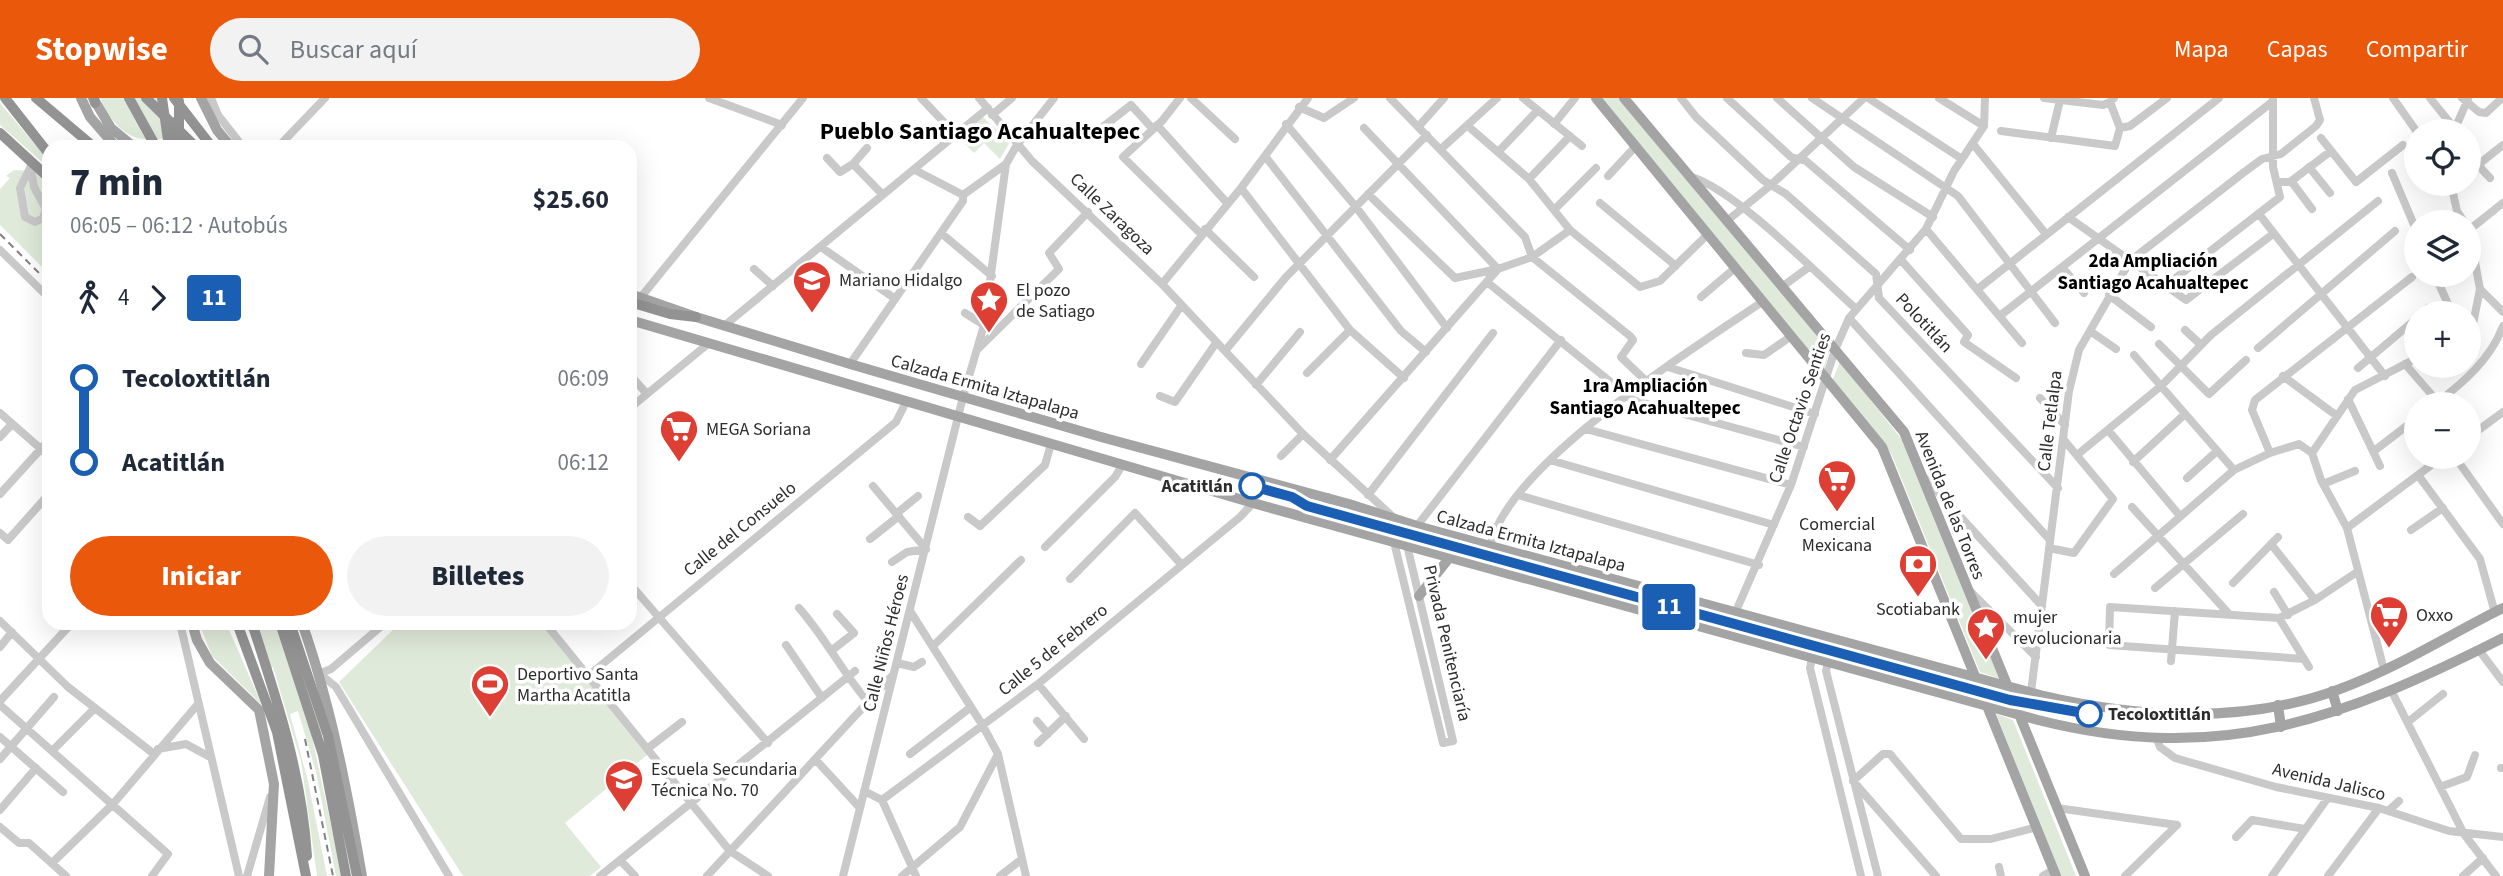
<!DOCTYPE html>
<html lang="es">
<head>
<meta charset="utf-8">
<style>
	:root { --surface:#fff; --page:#f2f2f3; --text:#1f2937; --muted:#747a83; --accent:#ea580c }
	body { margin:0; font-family:"Source Sans 3",sans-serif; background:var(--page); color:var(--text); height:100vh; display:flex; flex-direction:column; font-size:26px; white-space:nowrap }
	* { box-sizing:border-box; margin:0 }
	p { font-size:23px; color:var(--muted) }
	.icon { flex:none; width:38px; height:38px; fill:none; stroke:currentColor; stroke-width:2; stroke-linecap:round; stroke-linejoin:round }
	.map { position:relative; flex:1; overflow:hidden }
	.details { position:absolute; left:42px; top:42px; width:595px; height:490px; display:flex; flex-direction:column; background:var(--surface); border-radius:21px; box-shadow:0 7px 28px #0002 }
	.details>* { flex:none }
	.badge { padding:0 14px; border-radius:5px; font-size:24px; line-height:46px }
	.tools { position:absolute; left:2404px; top:21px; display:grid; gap:14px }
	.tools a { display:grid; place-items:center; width:77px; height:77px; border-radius:50%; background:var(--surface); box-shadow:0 7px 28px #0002; font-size:35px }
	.map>.badge { position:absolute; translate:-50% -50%; box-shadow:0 0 0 4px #fff }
	.legs { display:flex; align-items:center; gap:10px; height:77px; padding:0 28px; font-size:23px }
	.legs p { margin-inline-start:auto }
	.head { display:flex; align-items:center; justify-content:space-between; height:119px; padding:0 28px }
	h1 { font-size:38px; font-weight:800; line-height:52px }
	.primary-button { display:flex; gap:14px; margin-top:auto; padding:14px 28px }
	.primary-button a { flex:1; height:80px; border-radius:42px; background:var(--accent); color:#fff; font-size:28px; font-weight:800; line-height:80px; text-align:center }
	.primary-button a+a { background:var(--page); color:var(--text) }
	ul { padding:0 28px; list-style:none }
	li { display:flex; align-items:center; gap:24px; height:84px; font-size:26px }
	li i { display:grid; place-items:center; width:10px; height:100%; margin:0 9px; background:currentColor }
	li i::after { content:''; width:18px; height:18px; margin:-9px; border:5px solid; border-radius:50%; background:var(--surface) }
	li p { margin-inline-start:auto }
	li:first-child i { background:linear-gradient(#0000 50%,currentColor 0) }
	li:last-child i { background:linear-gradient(currentColor 50%,#0000 0) }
	header { display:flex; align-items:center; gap:42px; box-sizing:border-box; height:98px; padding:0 35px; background:var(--accent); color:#fff }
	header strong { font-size:33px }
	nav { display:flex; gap:38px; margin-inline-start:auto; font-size:24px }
	.search { width:490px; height:63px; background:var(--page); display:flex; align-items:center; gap:18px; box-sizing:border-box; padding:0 24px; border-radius:38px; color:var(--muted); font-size:26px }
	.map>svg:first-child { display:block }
	.green { fill:#e0eada }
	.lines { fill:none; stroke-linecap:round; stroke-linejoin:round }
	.minor { stroke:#c9c9c9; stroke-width:8 }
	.major { stroke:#a4a4a4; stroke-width:10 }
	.highway { stroke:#939393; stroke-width:10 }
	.rail { stroke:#818181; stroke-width:2; stroke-dasharray:7 5; stroke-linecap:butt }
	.highway-bridge { stroke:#939393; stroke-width:10 }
	.line-1-casing { stroke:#fff; stroke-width:16 }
	.line-1 { stroke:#1a5fb4; stroke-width:10 }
	.stop-1-dot { fill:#fff; stroke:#1a5fb4; stroke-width:3.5 }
	.labels { text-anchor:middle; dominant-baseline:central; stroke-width:7; stroke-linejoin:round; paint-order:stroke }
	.street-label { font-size:18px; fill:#2c2c2c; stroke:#fff }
	.poi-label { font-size:18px; fill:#2c2c2c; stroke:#fff; text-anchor:start }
	.stop-label { font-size:18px; font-weight:bold; fill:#2c2c2c; stroke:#fff; text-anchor:end }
	.neighbourhood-label { font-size:19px; font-weight:bold; fill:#000; stroke:#fff }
	.district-label { font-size:24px; font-weight:bold; fill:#000; stroke:#fff }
</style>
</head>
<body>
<header>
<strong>Stopwise</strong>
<div class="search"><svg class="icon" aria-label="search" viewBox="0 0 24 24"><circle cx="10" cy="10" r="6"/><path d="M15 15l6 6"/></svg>Buscar aquí</div>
<nav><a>Mapa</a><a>Capas</a><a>Compartir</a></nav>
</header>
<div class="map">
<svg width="2503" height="778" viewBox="0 0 2503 778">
	<rect width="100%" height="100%" fill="#fff"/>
	<path class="green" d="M 100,0 L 159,0 L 164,40 C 131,47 113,29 100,0 Z
		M 1602,0 L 1620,0 L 1830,252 L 1823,275 Z
		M 0,5 L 49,63 L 49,70 L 0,27 Z
		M 982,18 L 1010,44 L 1000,61 L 984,45 L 974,55 L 958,39 Z
		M 14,72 L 35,73 L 49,86 L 49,176 L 0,127 L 0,91 L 10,80 L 6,78 Z
		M 1840,264 L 1907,348 L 2001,581 L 1980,574 L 1891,355 L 1832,283 Z
		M 199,525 L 226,525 L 262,607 L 212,558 Z
		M 246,525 L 286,525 L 324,636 L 312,639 L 342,778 L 336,778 L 316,674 L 298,613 L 290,616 L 308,683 L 327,778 L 317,778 L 301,663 L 273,569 L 263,572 Z
		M 400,525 L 540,525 L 647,657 L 565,725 L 601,769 L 590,778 L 463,778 L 339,584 Z
		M 1996,616 L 2013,622 L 2076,778 L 2061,778 Z"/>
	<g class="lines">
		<path class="minor" d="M 211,0 L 218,17 L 243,49
			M 709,0 L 782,27
			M 921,0 L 956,37
			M 979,0 L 1032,63 L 1162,186 L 1303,336 L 1393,419
			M 1180,0 L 1162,23 L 1123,59 L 1200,135
			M 1191,0 L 1235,41
			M 1390,0 L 1525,139 L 1532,159 L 1630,238 L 1633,242 L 1621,259 L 1646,283
			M 1523,0 L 1582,48
			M 1681,0 L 1696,19 L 1763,82 L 1786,96 L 1876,176 L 1879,200 L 2058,390
			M 1727,0 L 1791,59 L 1806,63 L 1910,152
			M 1777,0 L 1854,69 L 1933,119
			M 1812,0 L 1958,98 L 2055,225
			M 1868,0 L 1962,61
			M 1939,0 L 1984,28
			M 2044,0 L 2103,7 L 2110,4
			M 2393,0 L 2417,34
			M 2430,0 L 2455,31
			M 2462,0 L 2479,14 L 2486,15 L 2502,0
			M 1299,9 L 1324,20 L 1354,0
			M 992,17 L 1012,0
			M 1286,26 L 1356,109 L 1447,230
			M 1554,26 L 1575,0
			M 1157,27 L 1227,105
			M 1419,28 L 1444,0
			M 1469,29 L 1529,81 L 1570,132 L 1640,189 L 1660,183 L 1708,136
			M 1364,30 L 1498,171 L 1455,180 L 1368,96
			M 2120,30 L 2130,28 L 2167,0
			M 2001,33 L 2115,48 L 2120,30 L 2110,4 L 2114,0
			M 2454,33 L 2468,1
			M 1094,36 L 1131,7 L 1153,31
			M 2051,40 L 2060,2
			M 2321,40 L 2356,84 L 2403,47
			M 1973,46 L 2046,136
			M 278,49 L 325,0
			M 1441,51 L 1497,0
			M 1499,53 L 1537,13
			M 1265,58 L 1401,233 L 1426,254
			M 827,60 L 840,74 L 853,66 L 867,50
			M 853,66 L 883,97
			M 2478,67 L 2490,80
			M 2309,69 L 2330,95
			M 31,72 L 34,89 L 46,111 L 43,120 L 35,124 L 25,119 L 20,90 L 33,64
			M 915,72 L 963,97
			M 2469,74 L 2503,47
			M 2392,75 L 2417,134
			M 1608,78 L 1636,48
			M 1692,79 C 1738,94 1817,176 1855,210
			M 1529,81 L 1570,38
			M 2291,83 L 2312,111
			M 2277,84 L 2290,84 L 2331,53
			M 2451,86 L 2457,113 L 2464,124
			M 1241,90 L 1350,232 L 1404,280
			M 1600,105 L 1676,168
			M 1555,111 L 1596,70
			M 2259,116 L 2385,278
			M 2068,119 L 2186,202 L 2273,136
			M 1728,122 L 1771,87 L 1864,0
			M 1205,131 L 1254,179
			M 1926,131 L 2022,245
			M 2469,132 L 2480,191 L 2473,226 L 2469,230
			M 2469,132 L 2503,105
			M 941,135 L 992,178
			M 821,149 L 894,200
			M 0,152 L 49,200
			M 1901,162 L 1968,237 L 1964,244 L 2016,280
			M 2062,169 L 2084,195
			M 754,171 L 773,188
			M 2435,177 L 2452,215
			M 1487,184 L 1633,302 L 1804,349
			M 1162,186 L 1241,90 L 1308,0
			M 1783,188 L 1809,169
			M 2164,189 L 2280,99 L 2273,69 L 2273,0
			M 1979,190 L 2219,0
			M 2480,191 L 2503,214
			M 2109,197 L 2151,229
			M 641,199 L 803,0
			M 1701,199 L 1735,170
			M 965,215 L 984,227
			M 2422,215 L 2428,210
			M 2001,217 L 2272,4
			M 1849,220 L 2050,442
			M 724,228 L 988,10
			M 2185,232 L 2201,247
			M 2090,233 L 2116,251
			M 2159,246 L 2209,296 L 2246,262
			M 2258,250 L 2395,133
			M 978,251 L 1059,171 L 1049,155 L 1088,114
			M 1225,253 L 1286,179 L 1427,37
			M 1746,255 L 1764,257 L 1790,239
			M 2134,257 L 2234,372
			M 850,266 L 963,103 L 963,97 L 1006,66
			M 1141,266 L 1181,208
			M 2405,266 L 2438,304
			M 1668,269 L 1815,316
			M 2358,270 L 2417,220
			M 1307,275 L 1350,232
			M 630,277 L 647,296
			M 2283,278 L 2337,318
			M 1256,287 L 1300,234
			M 1160,298 L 1175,304 L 1216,245
			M 2040,300 L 2065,327
			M 2348,301 L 2380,368
			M 2435,306 C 2462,286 2491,261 2503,228
			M 630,310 L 709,245
			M 0,315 L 49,358
			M 1586,331 L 1791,387
			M 2108,332 L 2180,418
			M 0,339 L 12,326
			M 2469,339 L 2503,314
			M 2374,353 L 2417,320
			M 2270,355 L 2252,312 L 2255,302 L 2412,179
			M 2312,355 L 2355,292 L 2417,260
			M 2077,357 L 2161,288 L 2211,237 L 2378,103
			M 1281,358 L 1303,336
			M 2455,359 L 2503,426
			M 1330,362 L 1498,171 L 1532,159 L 1570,132
			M 1550,362 L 1774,427
			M 2133,364 L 2185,316
			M 2418,377 L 2480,461 L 2495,515
			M 2187,380 L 2217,353
			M 1926,381 L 2042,508
			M 2323,386 L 2355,373
			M 873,388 L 926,451
			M 0,396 L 49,342
			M 1368,397 L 1493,235
			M 1518,397 L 1759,467
			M 2132,409 L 2229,516
			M 896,416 L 918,398
			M 968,419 L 980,428 L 1045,367 L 1051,346
			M 1417,428 L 1561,242
			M 2347,430 L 2442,359
			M 2411,432 L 2443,410
			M 0,435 L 8,442 L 49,396
			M 870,441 L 899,418
			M 1394,444 L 1443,645 L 1453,643 L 1407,447
			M 2271,446 L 2315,502
			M 1045,449 L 1115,379 L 1123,366
			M 1490,449 C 1506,367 1693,251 1762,204
			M 2049,450 L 2074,455 L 2113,401 L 2064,342
			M 892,464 L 907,454 L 926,451
			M 2114,476 L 2234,372 L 2270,355 L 2299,346 L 2312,355 L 2321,382 L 2347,430 L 2384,572
			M 1070,481 L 1135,415 L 1181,466
			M 2233,485 L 2278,439
			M 630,486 L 768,645
			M 2155,490 L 2243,416
			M 1970,493 L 2036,559
			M 2274,494 L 2288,517
			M 799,510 C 825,539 842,574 868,604
			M 910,513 L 983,628 L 998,656 L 1026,778
			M 2279,520 L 2309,569
			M 0,523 L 68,589 L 154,656
			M 180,525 L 239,778
			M 545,525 L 730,753 L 768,778
			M 1726,536 L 1791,387 L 1835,252 L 1849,220 L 1926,131 L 1954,73 L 1984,28 L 1985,0
			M 786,547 L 822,600
			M 933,548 L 1021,462
			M 0,549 L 12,534
			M 2479,552 L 2503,584
			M 831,553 L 854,535 L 837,516
			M 1812,560 L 1810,570 L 1861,778
			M 2304,561 L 2109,547 L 2110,509 L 2279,520 L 2315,502 L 2357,474
			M 2171,563 L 2175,513
			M 897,565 L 914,569 L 922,564
			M 1828,565 L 1826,573 L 1878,778
			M 318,576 L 331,571 L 385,525
			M 320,576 L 336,589 L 449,778
			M 588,578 L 896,324 L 906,304
			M 1038,586 L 1084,641
			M 2031,594 L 2069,293 L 2079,252 L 2130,163 L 2243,75 L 2262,61 L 2281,56 L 2316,28 L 2320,22 L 2314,0
			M 2392,594 L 2464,736 L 2496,778
			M 0,603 L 72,525
			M 0,607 L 168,756 L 152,778
			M 1037,623 L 1048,636
			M 2408,624 L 2443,596
			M 0,639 L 63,694
			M 2157,641 L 2160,649 L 2175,660 L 2276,689 L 2379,710 L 2449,733 L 2503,739
			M 1038,645 L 1066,618
			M 158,651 L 186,646 L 210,659
			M 647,651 L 682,624
			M 53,652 L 95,610
			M 910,656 L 971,609
			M 0,661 L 54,599
			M 815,661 L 860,710
			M 2501,670 L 2503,670
			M 2440,689 L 2467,679 L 2475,657
			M 864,693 L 882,702 L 1038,586 L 1240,419 L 1253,405
			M 882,702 L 916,778
			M 2057,710 L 2177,727
			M 0,712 L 36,670
			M 2388,713 L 2399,703
			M 0,729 L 19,745 L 29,745 L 66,778
			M 2236,739 L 2252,722 L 2305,731
			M 620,762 L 635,778
			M 52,765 L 113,706 L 198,606
			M 1999,769 L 2001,778
			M 247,778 L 270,699
			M 600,778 L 855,573
			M 707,778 L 892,578
			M 843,778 L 963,299 L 984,227 L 1006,66 L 1017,47 L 1054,0
			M 902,778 L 960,729 L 998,656
			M 1000,778 L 1022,761
			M 1936,778 L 1853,683 L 1883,656 L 1890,656 L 1961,741 L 1991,741 L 2037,729
			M 2043,778 L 2053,772
			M 2125,778 L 2177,727
			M 2272,778 L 2327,701
			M 2328,778 L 2379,710
			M 2463,778 L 2483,760"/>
		<path class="major" d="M 81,0 L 90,19 L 116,49
			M 93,0 L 111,30 L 134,49
			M 201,0 L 217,32 L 231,49
			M 1596,0 L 1882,349 L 2056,778
			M 1624,0 L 1904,334 L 2085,778
			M 630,196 L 696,219 L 850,266 L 1101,339 L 1349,406 L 1417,428 L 2040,597 C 2138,620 2243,627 2340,591 C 2397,570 2449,537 2503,510
			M 630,222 L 1253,405 L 2038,622 C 2220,668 2342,621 2503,540
			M 1321,424 L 1328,400
			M 1509,476 L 1516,456
			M 1419,498 L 1450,459
			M 192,525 L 197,542 L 210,565 L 259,612 L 274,686 L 269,778
			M 302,525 C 331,607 347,692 362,778
			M 2332,593 L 2338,613
			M 2278,607 L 2281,629"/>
		<path class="highway" d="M 5,0 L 49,56
			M 36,0 L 94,49
			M 94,0 L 95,5
			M 129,0 L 156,49
			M 162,0 L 169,49
			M 179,3 L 179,39
			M 0,35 L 49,80
			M 630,204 L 670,216 L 696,219
			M 237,525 L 277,634 L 306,778
			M 252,525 C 277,602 302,677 307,758
			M 280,525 L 323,657 L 346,778
			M 290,525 L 328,638 L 357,778"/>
		<path class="rail" d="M 0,136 L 49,185
			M 305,641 L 333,778"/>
		<path class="highway-bridge" d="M 146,0 L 196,49
			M 174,0 L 212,49
			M 172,24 L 176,49"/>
	</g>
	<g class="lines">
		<g class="line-1-casing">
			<path id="line-1" d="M 1252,388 L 1292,399 L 1307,408 L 2010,602 L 2089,616"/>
		</g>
		<use href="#line-1" class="line-1"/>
	</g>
	<defs>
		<g id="school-pin" transform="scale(2.0125)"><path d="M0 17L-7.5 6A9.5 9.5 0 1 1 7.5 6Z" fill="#de3f34" stroke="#fff"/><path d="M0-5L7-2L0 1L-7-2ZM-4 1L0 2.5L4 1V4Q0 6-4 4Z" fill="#fff"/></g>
		<g id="sight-pin" transform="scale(2.0125)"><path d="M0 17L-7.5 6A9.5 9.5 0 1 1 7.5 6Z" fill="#de3f34" stroke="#fff"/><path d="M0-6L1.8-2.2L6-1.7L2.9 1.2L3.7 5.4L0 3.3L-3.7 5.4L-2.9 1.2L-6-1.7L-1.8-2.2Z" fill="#fff"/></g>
		<g id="supermarket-pin" transform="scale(2.0125)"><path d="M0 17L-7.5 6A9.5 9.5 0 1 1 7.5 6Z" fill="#de3f34" stroke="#fff"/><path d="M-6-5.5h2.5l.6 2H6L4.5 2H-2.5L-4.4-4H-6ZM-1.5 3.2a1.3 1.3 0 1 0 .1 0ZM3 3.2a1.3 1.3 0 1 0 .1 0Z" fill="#fff"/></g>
		<g id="bank-pin" transform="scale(2.0125)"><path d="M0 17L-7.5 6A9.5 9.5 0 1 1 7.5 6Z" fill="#de3f34" stroke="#fff"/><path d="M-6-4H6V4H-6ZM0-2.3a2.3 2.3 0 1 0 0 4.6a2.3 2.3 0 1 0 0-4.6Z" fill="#fff"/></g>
		<g id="stadium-pin" transform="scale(2.0125)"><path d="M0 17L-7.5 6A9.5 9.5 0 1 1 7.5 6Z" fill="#de3f34" stroke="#fff"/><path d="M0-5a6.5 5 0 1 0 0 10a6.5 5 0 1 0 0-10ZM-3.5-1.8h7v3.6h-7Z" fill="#fff"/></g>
	</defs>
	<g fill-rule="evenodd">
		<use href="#school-pin" x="812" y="182"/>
		<use href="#sight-pin" x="989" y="202"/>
		<use href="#supermarket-pin" x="679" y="331"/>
		<use href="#supermarket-pin" x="1837" y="381"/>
		<use href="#bank-pin" x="1918" y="466"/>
		<use href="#supermarket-pin" x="2389" y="517"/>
		<use href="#sight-pin" x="1986" y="529"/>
		<use href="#stadium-pin" x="490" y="586"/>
		<use href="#school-pin" x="624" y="681"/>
	</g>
	<g class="stop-1-dot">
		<circle cx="1252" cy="388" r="12"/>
		<circle cx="2089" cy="616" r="12"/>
	</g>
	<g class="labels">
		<g class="street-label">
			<text transform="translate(1112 116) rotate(44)">Calle Zaragoza</text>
			<text transform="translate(1924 225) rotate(47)">Polotitlán</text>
			<text transform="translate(985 289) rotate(16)">Calzada Ermita Iztapalapa</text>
			<text transform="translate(1800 310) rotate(-71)">Calle Octavio Senties</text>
			<text transform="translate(2050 323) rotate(-83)">Calle Tetlalpa</text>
			<text transform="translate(1950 407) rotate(68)">Avenida de las Torres</text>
			<text transform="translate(740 431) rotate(-39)">Calle del Consuelo</text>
			<text transform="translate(1531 443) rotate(15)">Calzada Ermita Iztapalapa</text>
			<text transform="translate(886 545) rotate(-76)">Calle Niños Héroes</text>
			<text transform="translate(1447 545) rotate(77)">Privada Penitenciaría</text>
			<text transform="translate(1053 552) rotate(-39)">Calle 5 de Febrero</text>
			<text transform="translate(2329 684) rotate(13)">Avenida Jalisco</text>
		</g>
		<g class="poi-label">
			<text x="839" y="182">Mariano Hidalgo</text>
			<text x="1016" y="192">El pozo<tspan x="1016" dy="21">de Satiago</tspan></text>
			<text x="706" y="331">MEGA Soriana</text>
			<text x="1837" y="426" text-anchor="middle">Comercial<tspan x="1837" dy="21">Mexicana</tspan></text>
			<text x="1918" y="511" text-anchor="middle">Scotiabank</text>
			<text x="2416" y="517">Oxxo</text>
			<text x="2013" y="519">mujer<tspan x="2013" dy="21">revolucionaria</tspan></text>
			<text x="517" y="576">Deportivo Santa<tspan x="517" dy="21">Martha Acatitla</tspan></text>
			<text x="651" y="671">Escuela Secundaria<tspan x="651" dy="21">Técnica No. 70</tspan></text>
		</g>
		<g class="stop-label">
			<text x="1233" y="388">Acatitlán</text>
			<text x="2108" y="616" text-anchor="start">Tecoloxtitlán</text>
		</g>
		<g class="neighbourhood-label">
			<text x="2153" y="163">2da Ampliación<tspan x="2153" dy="22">Santiago Acahualtepec</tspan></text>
			<text x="1645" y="288">1ra Ampliación<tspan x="1645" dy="22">Santiago Acahualtepec</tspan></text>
		</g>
		<g class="district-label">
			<text x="980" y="33">Pueblo Santiago Acahualtepec</text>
		</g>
	</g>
</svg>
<div class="tools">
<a><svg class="icon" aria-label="locate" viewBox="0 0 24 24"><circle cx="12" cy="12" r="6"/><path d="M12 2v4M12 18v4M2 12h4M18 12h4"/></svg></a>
<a><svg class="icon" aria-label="layers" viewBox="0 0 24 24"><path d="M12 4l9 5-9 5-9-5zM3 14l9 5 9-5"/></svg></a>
<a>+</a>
<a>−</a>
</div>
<b class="badge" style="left:1669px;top:509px;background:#1a5fb4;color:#fff">11</b>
<section class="details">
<div class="head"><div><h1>7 min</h1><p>06:05 – 06:12 · Autobús</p></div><b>$25.60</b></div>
<div class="legs"><svg class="icon" aria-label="walk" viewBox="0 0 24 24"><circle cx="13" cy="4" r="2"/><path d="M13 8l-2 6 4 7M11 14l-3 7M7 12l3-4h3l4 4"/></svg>4<svg class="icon" aria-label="forward" viewBox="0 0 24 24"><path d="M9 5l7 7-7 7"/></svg><b class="badge" style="background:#1a5fb4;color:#fff">11</b></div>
<ul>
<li><i style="color:#1a5fb4"></i><b>Tecoloxtitlán</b><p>06:09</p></li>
<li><i style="color:#1a5fb4"></i><b>Acatitlán</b><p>06:12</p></li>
</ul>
<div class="primary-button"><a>Iniciar</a><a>Billetes</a></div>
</section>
</div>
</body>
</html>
